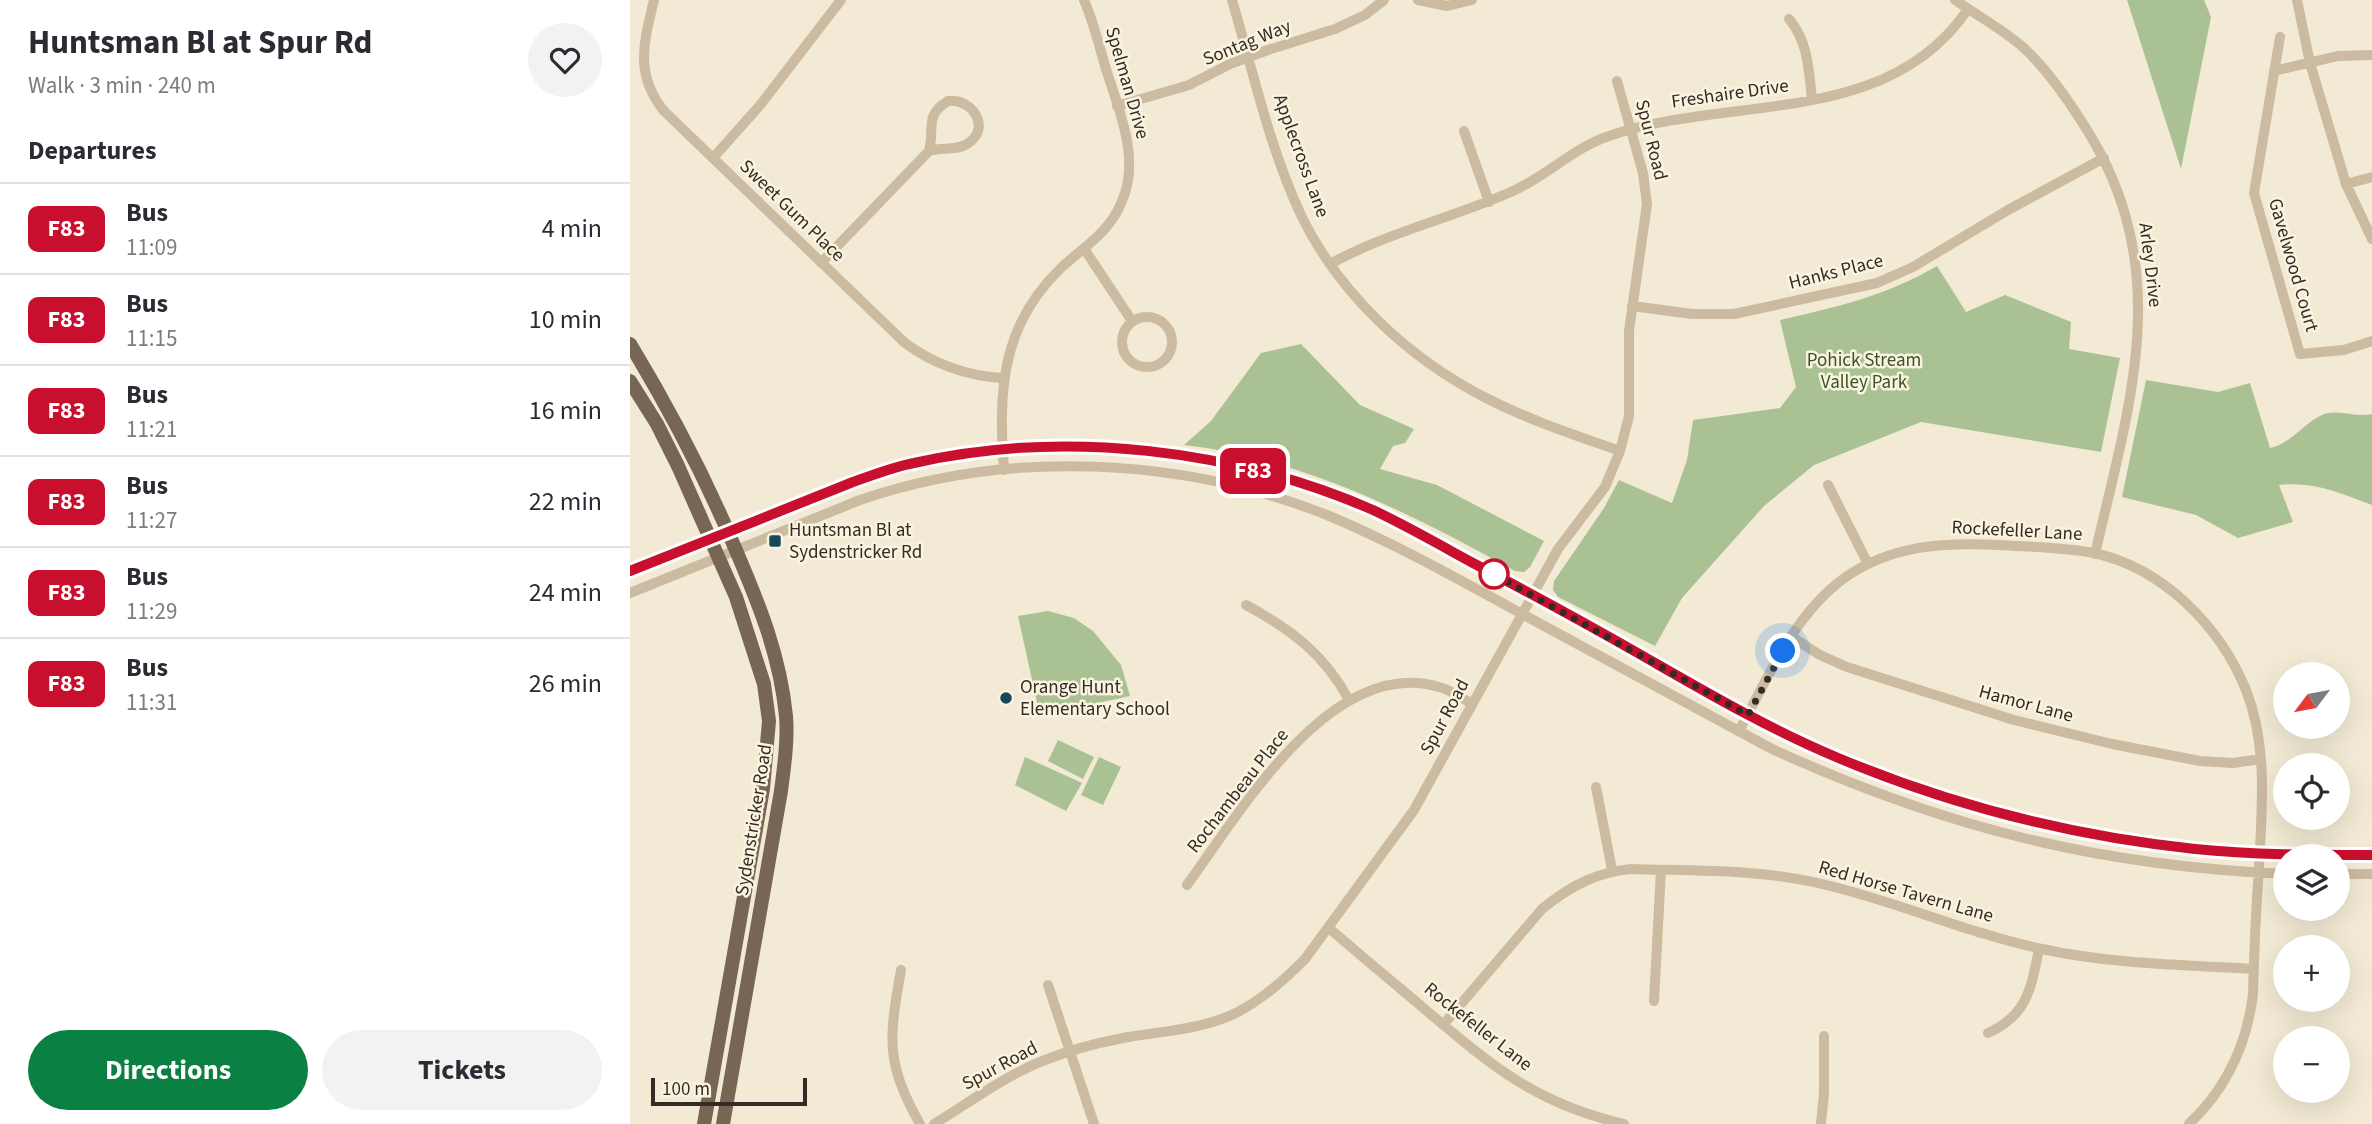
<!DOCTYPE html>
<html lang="en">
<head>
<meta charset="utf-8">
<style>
	:root { --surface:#fff; --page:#f2f2f3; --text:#2b2b33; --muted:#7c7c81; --line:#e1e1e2; --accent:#0b8043 }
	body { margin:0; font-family:"Source Sans 3",sans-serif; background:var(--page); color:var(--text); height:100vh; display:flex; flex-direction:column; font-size:26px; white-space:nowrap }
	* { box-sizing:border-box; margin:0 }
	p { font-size:23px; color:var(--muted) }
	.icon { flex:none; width:38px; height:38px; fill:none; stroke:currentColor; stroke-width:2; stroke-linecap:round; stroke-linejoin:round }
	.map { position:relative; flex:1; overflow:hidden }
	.sheet { display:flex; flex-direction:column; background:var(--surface); width:630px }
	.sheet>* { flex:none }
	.badge { padding:0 14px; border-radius:10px; font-size:24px; line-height:46px }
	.needle { width:46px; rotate:238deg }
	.buttons { position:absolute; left:1643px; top:662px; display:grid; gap:14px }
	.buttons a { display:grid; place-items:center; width:77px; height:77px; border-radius:50%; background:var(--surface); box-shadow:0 7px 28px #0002; font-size:35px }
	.scale { position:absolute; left:21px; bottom:18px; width:156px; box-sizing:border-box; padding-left:7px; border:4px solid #342c24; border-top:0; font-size:19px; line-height:24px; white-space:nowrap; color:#342c24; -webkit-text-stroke:5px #faf3e0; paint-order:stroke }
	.you { position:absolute; width:35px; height:35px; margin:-18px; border:5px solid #fff; border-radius:50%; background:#1a73e8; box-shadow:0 0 0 10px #1a73e833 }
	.map>.badge { position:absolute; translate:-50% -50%; box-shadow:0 0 0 4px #fff }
	h2 { padding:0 28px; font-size:26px; line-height:63px }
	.round { display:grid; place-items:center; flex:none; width:74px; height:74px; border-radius:37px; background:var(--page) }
	.overview { display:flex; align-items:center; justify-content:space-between; height:119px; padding:0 28px }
	h1 { font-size:33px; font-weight:700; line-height:52px }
	.primary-button { display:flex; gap:14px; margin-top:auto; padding:14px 28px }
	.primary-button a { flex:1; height:80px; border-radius:42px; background:var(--accent); color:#fff; font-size:28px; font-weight:700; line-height:80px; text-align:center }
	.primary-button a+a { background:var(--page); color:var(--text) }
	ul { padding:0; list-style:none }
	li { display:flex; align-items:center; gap:21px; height:91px; padding:0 28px; border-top:2px solid var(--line) }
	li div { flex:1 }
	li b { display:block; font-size:26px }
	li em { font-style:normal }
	li .badge { min-width:77px; font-weight:700; text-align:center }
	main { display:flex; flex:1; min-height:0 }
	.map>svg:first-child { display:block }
	.green { fill:#aac293 }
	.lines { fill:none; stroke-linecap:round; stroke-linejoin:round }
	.minor { stroke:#cbbba0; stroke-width:10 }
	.major { stroke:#776653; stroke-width:14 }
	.line-casing { stroke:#fff; stroke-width:16 }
	.line { stroke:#c8102e; stroke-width:10 }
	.walk { stroke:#342c24; stroke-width:7; stroke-dasharray:0 12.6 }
	.poi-dot { fill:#164858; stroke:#faf3e0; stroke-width:2.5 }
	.stop-dot { fill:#fff; stroke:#c8102e; stroke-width:3.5 }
	.labels { text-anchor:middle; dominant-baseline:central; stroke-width:5; stroke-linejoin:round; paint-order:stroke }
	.street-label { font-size:19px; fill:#342c24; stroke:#faf3e0 }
	.park-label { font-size:19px; fill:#3b5425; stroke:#faf3e0 }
	.poi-label { font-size:19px; fill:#342c24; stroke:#faf3e0; text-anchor:start }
</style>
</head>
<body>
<main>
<section class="sheet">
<div class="overview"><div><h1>Huntsman Bl at Spur Rd</h1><p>Walk · 3 min · 240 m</p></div><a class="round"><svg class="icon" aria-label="heart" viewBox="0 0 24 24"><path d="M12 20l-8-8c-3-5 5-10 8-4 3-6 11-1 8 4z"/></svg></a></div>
<h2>Departures</h2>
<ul>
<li><span class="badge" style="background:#c8102e;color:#fff">F83</span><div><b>Bus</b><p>11:09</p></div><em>4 min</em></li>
<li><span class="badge" style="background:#c8102e;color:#fff">F83</span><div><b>Bus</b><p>11:15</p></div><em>10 min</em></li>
<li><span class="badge" style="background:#c8102e;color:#fff">F83</span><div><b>Bus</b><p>11:21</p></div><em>16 min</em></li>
<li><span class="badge" style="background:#c8102e;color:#fff">F83</span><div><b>Bus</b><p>11:27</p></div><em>22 min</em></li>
<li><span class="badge" style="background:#c8102e;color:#fff">F83</span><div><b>Bus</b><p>11:29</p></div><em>24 min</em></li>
<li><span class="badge" style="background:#c8102e;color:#fff">F83</span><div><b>Bus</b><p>11:31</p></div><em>26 min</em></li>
</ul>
<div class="primary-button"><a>Directions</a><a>Tickets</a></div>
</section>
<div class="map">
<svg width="1742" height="1124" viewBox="0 0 1742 1124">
	<rect width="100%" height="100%" fill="#f2ead4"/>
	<path class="green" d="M 1497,0 L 1574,0 L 1581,17 L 1551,169 Z
		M 1307,266 L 1336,312 L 1375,295 L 1441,322 L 1439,349 L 1490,358 L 1471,452 L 1291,422 L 1184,465 L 1134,506 L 1052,598 L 1025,646 L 928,597 L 923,590 L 924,581 L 974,508 L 989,480 L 1042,503 L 1057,460 L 1063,420 L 1150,408 L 1166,387 L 1150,320 C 1210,306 1253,297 1307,266 Z
		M 671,344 L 730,405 L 784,429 L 775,443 L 763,446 L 750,469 L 807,485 L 914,541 L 900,567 L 894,572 L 885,571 C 780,513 674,459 554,445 L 581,421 L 631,353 Z
		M 1516,380 L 1588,392 L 1620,383 L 1640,448 C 1659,445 1674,423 1692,415 C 1706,408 1727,418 1742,414 L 1742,505 C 1711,493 1683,481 1649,485 L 1663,522 L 1608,538 L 1566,515 L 1492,497 Z
		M 418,611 L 444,618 L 463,631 L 491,665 L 500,696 L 417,714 L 408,707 L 388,616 Z
		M 428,740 L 464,757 L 453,779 L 418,761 Z
		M 395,757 L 452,783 L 436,811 L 385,785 Z
		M 469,757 L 491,767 L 473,805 L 451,795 Z"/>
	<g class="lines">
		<path class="minor" d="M 24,0 C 14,42 4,74 34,111 L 275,343 C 305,365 337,376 373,378
			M 602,0 C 623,71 639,146 670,213 C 708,293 778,358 856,398 C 899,420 945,435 990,451
			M 788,0 L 817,6 L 842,0
			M 1325,0 C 1348,16 1374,30 1395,49 C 1417,70 1434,94 1450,119 C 1547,265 1501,398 1465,554
			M 1667,0 L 1680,63 L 1716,184 L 1742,239
			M 1159,19 C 1178,41 1179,71 1182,99
			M 1650,37 L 1624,193 L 1670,354 L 1714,350 L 1742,341
			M 1644,71 L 1708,56 L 1742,55
			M 318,101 C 343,98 362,129 337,144 C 326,151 311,147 299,151 C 305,129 294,115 318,101 Z
			M 487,106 L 559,85 L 600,64 L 638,50 L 705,29 L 735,15 L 754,0
			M 834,131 L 859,202
			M 83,158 L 131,104 L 211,0
			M 1716,184 L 1742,177
			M 455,250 L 502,321
			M 191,263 L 299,151
			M 700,264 C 758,232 823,218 883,191 C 917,176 943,148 979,136 C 1100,94 1257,129 1338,9
			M 1002,306 L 1062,314 L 1104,314 L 1247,283 L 1283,267 L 1378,210 L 1474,158
			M492 342a25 25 0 1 1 50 0a25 25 0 1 1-50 0Z
			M 374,470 C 368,391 371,325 432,267 C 455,246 480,232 492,201 C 511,158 488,108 475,66 C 469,44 463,21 454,0
			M 1198,485 L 1238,564
			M 0,571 L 223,482 C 389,425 583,440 743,510 C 777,526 810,545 843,563 C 907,597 971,632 1034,668 C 1091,699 1147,732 1206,757 C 1320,805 1441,836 1565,849 C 1623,855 1683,855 1742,855
			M 0,593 L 230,500 C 378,449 551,457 697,515 C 769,545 837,584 905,621 C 984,663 1063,706 1142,749 C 1313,827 1468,866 1656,874
			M 616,605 C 661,629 695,655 719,700
			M 1162,637 L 1190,655 L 1217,667 L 1384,720 L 1482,744 L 1570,761 L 1603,763 L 1631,759
			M 1109,731 C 1138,678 1163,616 1213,579 C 1260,545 1313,542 1369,545 C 1401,547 1433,547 1464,553 C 1533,568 1590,626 1616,690 C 1638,746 1632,808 1629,867 C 1626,910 1624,952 1623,994 C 1617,1044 1596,1089 1559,1124
			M 966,787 L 982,870
			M 1708,874 L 1742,874
			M 557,885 C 610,813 701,655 809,687 C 821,690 832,698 842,704
			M 699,928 C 731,956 764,983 797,1011 C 863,1067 907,1104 994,1124
			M 271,970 C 259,1038 255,1062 290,1124
			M 418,985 L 464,1124
			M 1024,1001 L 1031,870
			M 813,1025 L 912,909 C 939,887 966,872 1001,869 C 1064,871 1131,869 1192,884 C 1266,901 1337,933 1412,949 C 1481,964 1553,965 1623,969
			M 1358,1033 C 1398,1015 1401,988 1409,949
			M 304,1124 C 340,1102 376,1075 415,1060 C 440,1050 467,1043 493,1038 C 531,1031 572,1030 608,1012 C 634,998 654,980 675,959 L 784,810 L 928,549 L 975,487 L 990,451 L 999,416 L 999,331 L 1017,204 L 1013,173 L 987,81
			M 1191,1124 L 1194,1093 L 1194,1036"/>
		<path class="major" d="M 0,344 C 40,410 75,477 105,548 C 129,604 150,655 156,716 C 158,741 154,767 151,791 L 93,1124
			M 0,381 L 27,424 L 48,466 L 106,597 L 134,684 L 139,721 L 133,789 L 74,1124"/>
	</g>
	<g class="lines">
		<g class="line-casing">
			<path id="line" d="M 0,571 L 223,482 C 243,475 263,467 284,463 C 434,429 603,449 743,510 C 777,526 810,545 843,563 C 900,593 957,624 1013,656 C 1076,692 1139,729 1206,757 C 1320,805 1441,836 1565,849 C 1623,855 1683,855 1742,855"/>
		</g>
		<use href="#line" class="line"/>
		<path class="walk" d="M 864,574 L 860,572 L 1118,715 L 1153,651"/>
	</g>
	<g class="poi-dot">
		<rect x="138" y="534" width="14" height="14" rx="3.5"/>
		<circle cx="376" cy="698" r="7"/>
	</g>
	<circle class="stop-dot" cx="864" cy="574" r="14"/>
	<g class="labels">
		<g class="street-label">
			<text transform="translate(617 43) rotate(-22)">Sontag Way</text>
			<text transform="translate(497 83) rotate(74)">Spelman Drive</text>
			<text transform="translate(1100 94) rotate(-8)">Freshaire Drive</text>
			<text transform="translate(1021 140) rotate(76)">Spur Road</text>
			<text transform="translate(671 156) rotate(70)">Applecross Lane</text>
			<text transform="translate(162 211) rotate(44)">Sweet Gum Place</text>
			<text transform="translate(1520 265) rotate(83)">Arley Drive</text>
			<text transform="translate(1663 265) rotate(74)">Gavelwood Court</text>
			<text transform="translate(1206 272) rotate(-14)">Hanks Place</text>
			<text transform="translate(1387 531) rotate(3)">Rockefeller Lane</text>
			<text transform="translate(1396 704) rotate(15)">Hamor Lane</text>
			<text transform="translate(815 717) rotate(-62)">Spur Road</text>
			<text transform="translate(608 791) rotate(-52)">Rochambeau Place</text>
			<text transform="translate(124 820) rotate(-81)">Sydenstricker Road</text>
			<text transform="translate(1276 892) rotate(16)">Red Horse Tavern Lane</text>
			<text transform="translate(848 1027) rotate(38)">Rockefeller Lane</text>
			<text transform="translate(370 1066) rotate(-28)">Spur Road</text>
		</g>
		<g class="park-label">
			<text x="1234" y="360">Pohick Stream<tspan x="1234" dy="22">Valley Park</tspan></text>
		</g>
		<g class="poi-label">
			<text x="159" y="530">Huntsman Bl at<tspan x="159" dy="22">Sydenstricker Rd</tspan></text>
			<text x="390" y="687">Orange Hunt<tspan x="390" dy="22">Elementary School</tspan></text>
		</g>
	</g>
</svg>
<div class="buttons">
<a><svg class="needle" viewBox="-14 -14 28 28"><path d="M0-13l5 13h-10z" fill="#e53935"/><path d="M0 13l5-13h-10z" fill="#7c7c81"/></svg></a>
<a><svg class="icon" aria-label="locate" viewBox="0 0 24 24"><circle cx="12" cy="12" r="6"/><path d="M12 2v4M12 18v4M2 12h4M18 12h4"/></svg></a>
<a><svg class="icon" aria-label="layers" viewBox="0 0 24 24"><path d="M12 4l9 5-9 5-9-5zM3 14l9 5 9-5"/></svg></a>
<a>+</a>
<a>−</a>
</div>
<div class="scale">100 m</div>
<div class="you" style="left:1153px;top:651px"></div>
<b class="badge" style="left:623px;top:471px;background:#c8102e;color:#fff">F83</b>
</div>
</main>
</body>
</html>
